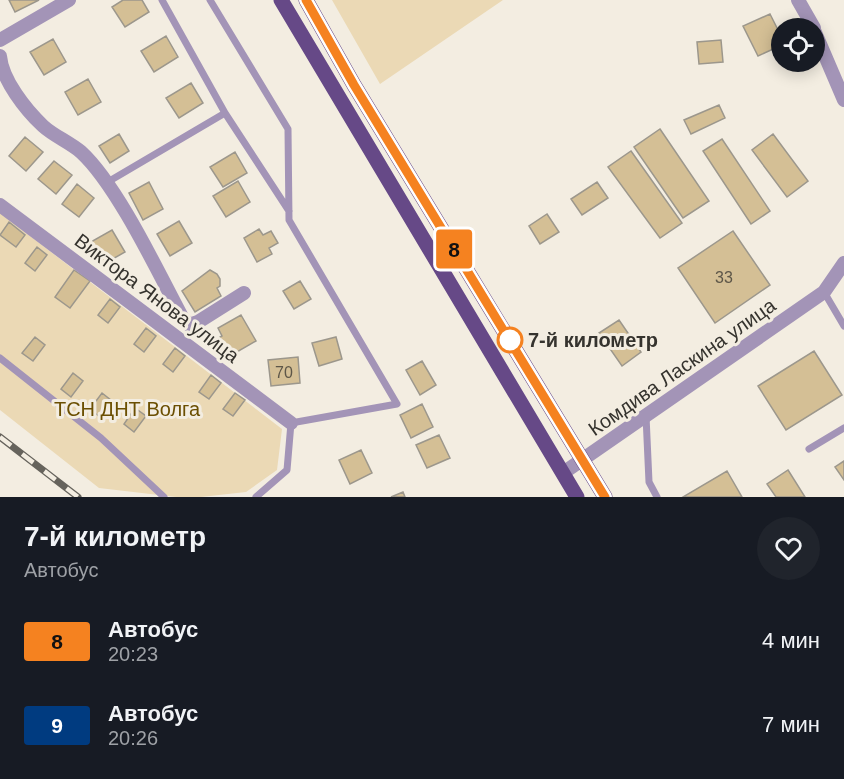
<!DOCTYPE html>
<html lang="ru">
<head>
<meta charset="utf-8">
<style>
	:root { --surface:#171b24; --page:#20242c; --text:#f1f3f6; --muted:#9ea1a6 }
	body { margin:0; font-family:Arial,sans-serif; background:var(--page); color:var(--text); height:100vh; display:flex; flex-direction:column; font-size:22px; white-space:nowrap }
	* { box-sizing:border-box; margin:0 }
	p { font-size:20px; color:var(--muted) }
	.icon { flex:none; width:33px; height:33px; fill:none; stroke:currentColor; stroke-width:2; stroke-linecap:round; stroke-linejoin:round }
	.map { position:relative; height:497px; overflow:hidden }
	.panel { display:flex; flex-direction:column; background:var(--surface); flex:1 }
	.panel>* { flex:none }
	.badge { padding:0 12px; border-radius:4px; font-size:21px; line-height:39px }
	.controls { position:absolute; left:771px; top:18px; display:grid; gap:12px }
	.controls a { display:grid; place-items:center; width:54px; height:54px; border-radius:50%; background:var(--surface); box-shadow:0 3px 15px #0003; font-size:30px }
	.map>.badge { position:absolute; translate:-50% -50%; box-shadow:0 0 0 3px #fff }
	.round { display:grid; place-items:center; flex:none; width:63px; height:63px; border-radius:32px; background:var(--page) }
	.headline { display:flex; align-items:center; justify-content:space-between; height:102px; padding:0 24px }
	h1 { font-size:28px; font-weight:700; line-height:45px }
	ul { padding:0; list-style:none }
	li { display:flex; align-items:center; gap:18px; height:84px; padding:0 24px }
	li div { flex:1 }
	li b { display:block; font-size:22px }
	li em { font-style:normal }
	li .badge { min-width:66px; font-weight:700; text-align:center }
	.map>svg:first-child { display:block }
	.green { fill:#ebd9b5 }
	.building { fill:#d4bf95; stroke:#9c978c; stroke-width:1.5 }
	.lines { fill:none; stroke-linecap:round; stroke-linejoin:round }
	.service { stroke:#a394b7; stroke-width:7 }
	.minor { stroke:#a394b7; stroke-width:14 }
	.primary { stroke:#664987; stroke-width:15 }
	.rail-casing { stroke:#66635c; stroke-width:7 }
	.rail { stroke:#f3ede1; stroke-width:4.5; stroke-dasharray:14; stroke-linecap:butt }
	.line-casing { stroke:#fff; stroke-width:14 }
	.line { stroke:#f58220; stroke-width:9 }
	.stop-dot { fill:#fff; stroke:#f58220; stroke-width:3 }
	.labels { text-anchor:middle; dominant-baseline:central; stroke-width:6; stroke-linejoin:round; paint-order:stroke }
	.number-label { font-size:16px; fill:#5d5648 }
	.street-label { font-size:20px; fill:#35332e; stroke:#f3ede1 }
	.stop-label { font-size:20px; font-weight:bold; fill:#35332e; stroke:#f3ede1; text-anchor:start }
	.park-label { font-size:20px; fill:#6b4f02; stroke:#f3ede1 }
</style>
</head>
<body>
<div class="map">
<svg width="844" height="497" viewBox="0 0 844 497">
	<rect width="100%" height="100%" fill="#f3ede1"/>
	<path class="green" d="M 332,0 L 503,0 L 380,84 Z
		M 0,213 L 282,429 L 277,470 L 246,492 L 201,497 L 176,497 L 99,488 L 0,410 Z"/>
	<path class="building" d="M 9,0 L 39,0 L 15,12 Z
		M 123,0 L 142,0 L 149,12 L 125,27 L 112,7 Z
		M 770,14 L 782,38 L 782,45 L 758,56 L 743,26 Z
		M 166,36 L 178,57 L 154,72 L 141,51 Z
		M 53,39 L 66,62 L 44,75 L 30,52 Z
		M 721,40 L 723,62 L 699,64 L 697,42 Z
		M 88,79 L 101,102 L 78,115 L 65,92 Z
		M 191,83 L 203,103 L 179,118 L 166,98 Z
		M 719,105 L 725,118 L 691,134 L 684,120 Z
		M 660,129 L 709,201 L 683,218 L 634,147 Z
		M 119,134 L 129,151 L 110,163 L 99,146 Z
		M 773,134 L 808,181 L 787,197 L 752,150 Z
		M 25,137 L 43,152 L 26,171 L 9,156 Z
		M 722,139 L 770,211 L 751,224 L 703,151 Z
		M 631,151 L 682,223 L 660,238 L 608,167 Z
		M 235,152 L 247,173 L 223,187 L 210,167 Z
		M 54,161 L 72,175 L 56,194 L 38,179 Z
		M 238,181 L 250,202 L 226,217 L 213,196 Z
		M 149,182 L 163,209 L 143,220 L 129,193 Z
		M 597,182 L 608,198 L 582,215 L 571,199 Z
		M 77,184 L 94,198 L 79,217 L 62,204 Z
		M 547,214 L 559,232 L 540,244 L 529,226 Z
		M 179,221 L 192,243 L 170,256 L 157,234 Z
		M 9,222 L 25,235 L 16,247 L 0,235 Z
		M 259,229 L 263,235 L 271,231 L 278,243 L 269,248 L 272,254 L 257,262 L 244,238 Z
		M 112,230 L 125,252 L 102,265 L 89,243 Z
		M 733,231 L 770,285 L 715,323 L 678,268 Z
		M 37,247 L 47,255 L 35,271 L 25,263 Z
		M 74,270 L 90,281 L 70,308 L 55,297 Z
		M 210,270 L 217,274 L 220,279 L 220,286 L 217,288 L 221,296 L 195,312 L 182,291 Z
		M 300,281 L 311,299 L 294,309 L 283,291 Z
		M 110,299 L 120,307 L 108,323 L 98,315 Z
		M 241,315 L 256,341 L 223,360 L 212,342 L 222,336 L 218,328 Z
		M 619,320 L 641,352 L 622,366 L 599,333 Z
		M 146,328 L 156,336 L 144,352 L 134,344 Z
		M 35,337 L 45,345 L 33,361 L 22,353 Z
		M 336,337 L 342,359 L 319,366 L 312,343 Z
		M 175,348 L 185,356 L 173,372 L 163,364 Z
		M 814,351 L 842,395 L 786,430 L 758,386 Z
		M 298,357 L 300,383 L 271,386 L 268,360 Z
		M 422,361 L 436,385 L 420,395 L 406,370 Z
		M 73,373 L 83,381 L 71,397 L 61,389 Z
		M 211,375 L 221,383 L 209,399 L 199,392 Z
		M 102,393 L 112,401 L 100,417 L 90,409 Z
		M 235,393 L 245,400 L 233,416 L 223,409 Z
		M 422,404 L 433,427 L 411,438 L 400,415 Z
		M 135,408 L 146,416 L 134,432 L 124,424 Z
		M 439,435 L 450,458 L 427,468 L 416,445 Z
		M 361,450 L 372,473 L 350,484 L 339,460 Z
		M 844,461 L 844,480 L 835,467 Z
		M 788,470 L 805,497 L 776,497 L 767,484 Z
		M 727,471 L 742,497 L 683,497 Z
		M 403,492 L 405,497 L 391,497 Z"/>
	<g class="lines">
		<path class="service" d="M 210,0 L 288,129 L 289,220 L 397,404 L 291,423 L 287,470 L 256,497
			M 225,113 L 289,211
			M 106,183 L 225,113 L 162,0
			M 824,292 L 844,326
			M 0,358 L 101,438 L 164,497
			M 646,416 L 649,482 L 657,497
			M 809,449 L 844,428"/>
		<path class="minor" d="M 798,0 L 814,28
			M 814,30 L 844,100
			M 0,40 L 69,0
			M 0,56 C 2,80 26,110 43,126 C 54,136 69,142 81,152 C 117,185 158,272 182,317 L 189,325 L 198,322 L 244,293
			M 0,205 L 291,423
			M 563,473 L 824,292 L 844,263"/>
		<path class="primary" d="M 281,0 L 577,497
			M 306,0 L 354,85 L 605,497"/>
		<g class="rail-casing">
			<path id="rail" d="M 0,437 L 78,497"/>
		</g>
		<use href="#rail" class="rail"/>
	</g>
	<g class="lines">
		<g class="line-casing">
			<path id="line" d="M 306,0 L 354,85 L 605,497"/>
		</g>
		<use href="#line" class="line"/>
	</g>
	<circle class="stop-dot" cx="510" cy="340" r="12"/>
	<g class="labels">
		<g class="number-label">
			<text x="724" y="277">33</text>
			<text x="284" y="372">70</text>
		</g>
		<g class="street-label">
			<text transform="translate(157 298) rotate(37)">Виктора Янова улица</text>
			<text transform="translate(682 367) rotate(-35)">Комдива Ласкина улица</text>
		</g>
		<g class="stop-label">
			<text x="528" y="340">7-й километр</text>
		</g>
		<g class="park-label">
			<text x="127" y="409">ТСН ДНТ Волга</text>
		</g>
	</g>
</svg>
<div class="controls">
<a><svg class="icon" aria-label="locate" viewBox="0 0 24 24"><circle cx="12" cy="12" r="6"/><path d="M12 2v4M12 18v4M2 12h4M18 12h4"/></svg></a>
</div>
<b class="badge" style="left:454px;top:249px;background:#f58220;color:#111">8</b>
</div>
<section class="panel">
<div class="headline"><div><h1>7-й километр</h1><p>Автобус</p></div><a class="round"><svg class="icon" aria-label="heart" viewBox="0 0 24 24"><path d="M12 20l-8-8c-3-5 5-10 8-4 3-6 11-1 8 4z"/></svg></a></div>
<ul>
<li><span class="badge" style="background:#f58220;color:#111">8</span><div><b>Автобус</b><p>20:23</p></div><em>4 мин</em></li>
<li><span class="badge" style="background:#003b80;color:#fff">9</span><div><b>Автобус</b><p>20:26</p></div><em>7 мин</em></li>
</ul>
</section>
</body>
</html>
